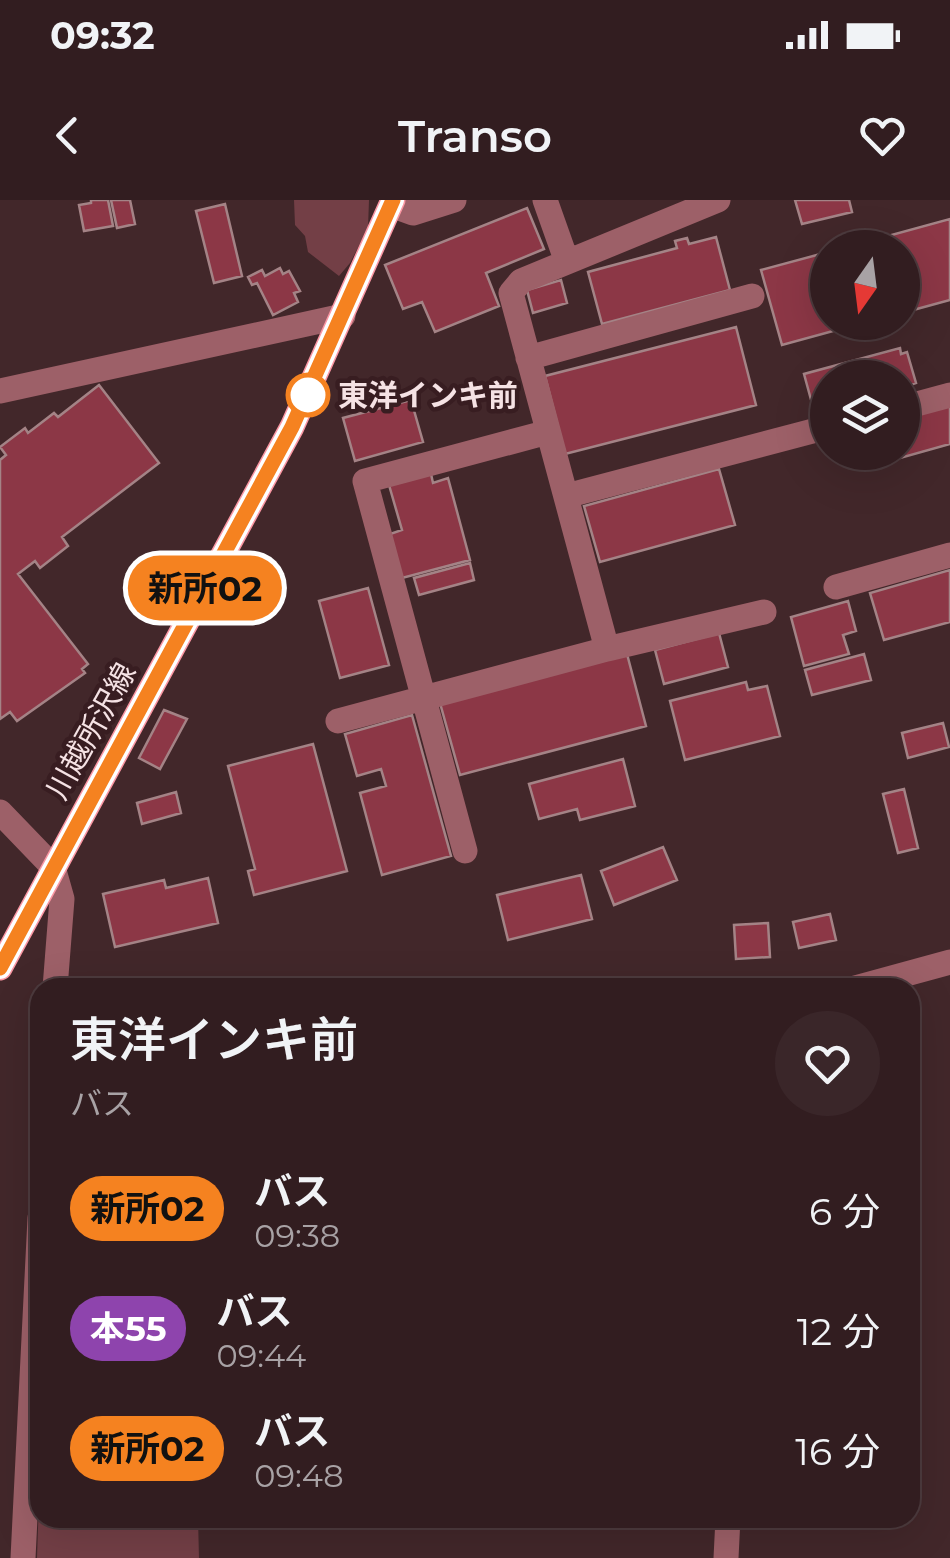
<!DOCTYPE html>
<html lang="ja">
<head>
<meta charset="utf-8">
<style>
	:root { --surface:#321d20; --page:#3a2629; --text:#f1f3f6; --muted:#a8a2a5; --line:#4d3b3e }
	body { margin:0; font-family:Montserrat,"Noto Sans JP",sans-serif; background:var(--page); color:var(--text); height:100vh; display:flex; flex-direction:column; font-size:38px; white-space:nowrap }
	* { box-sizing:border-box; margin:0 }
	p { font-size:32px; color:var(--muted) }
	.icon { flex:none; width:55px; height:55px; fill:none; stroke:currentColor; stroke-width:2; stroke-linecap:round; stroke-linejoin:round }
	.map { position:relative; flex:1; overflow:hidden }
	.side { position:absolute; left:30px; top:778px; width:890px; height:550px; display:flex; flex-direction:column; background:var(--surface); border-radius:30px; box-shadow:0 10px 40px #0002,0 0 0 2px var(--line) }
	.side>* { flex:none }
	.badge { padding:0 20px; border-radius:32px; font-size:35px; line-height:65px }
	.needle { width:65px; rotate:194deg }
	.tools { position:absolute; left:810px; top:30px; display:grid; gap:20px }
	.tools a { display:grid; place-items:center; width:110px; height:110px; border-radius:50%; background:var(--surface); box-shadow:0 10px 40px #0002,0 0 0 2px var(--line); font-size:50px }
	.map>.badge { position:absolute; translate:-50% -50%; box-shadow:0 0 0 5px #fff }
	.round { display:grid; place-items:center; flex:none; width:105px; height:105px; border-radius:52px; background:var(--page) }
	.head { display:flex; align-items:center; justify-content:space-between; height:170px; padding:0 40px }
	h1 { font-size:48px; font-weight:600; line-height:75px }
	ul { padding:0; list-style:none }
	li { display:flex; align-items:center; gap:30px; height:120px; padding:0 40px }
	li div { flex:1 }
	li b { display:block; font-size:38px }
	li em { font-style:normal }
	li .badge { min-width:110px; font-weight:700; text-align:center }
	.status { display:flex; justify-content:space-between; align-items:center; height:70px; padding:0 50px; background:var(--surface); direction:ltr }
	.status svg { height:28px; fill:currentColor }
	header { display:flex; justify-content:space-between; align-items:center; height:130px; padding:0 40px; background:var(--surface); font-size:45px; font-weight:600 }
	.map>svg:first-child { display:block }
	.green { fill:#733f46 }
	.building { fill:#8c3746; stroke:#a48386; stroke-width:2.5 }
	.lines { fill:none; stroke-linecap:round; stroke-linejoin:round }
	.minor { stroke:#9d6068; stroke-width:25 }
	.major { stroke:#fa97a3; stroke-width:25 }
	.line-casing { stroke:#fff; stroke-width:22 }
	.line { stroke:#f58220; stroke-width:15 }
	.stop-dot { fill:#fff; stroke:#f58220; stroke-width:5 }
	.labels { text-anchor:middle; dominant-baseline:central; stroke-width:9; stroke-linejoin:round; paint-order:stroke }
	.stop-label { font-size:30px; font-weight:bold; fill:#f5e2e4; stroke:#381d21; text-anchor:start }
	.street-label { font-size:30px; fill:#f5e2e4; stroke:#381d21 }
</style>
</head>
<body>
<div class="status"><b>09:32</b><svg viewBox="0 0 49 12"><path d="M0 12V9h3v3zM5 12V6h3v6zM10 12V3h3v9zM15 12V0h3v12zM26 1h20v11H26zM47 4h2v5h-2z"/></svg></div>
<header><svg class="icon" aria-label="back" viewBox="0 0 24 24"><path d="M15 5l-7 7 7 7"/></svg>Transo<svg class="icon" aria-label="heart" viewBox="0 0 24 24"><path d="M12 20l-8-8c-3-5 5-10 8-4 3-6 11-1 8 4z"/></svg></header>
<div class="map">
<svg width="950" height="1358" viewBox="0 0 950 1358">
	<rect width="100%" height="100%" fill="#42272a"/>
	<path class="green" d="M 294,0 L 369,0 L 368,28 L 350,63 L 339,76 L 308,52 L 305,36 L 295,25 Z
		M 40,1268 L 40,1318 L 198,1318 L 199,1358 L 37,1358 Z"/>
	<path class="building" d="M 91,0 L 108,0 L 113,26 L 84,31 L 79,5 L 91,3 Z
		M 111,0 L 130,0 L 135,24 L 117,28 Z
		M 795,0 L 849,0 L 852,12 L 802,24 Z
		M 225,4 L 242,76 L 214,83 L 196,11 Z
		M 527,8 L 544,49 L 486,73 L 499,106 L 435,132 L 422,102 L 403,109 L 385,65 Z
		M 950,19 L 950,100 L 902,113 L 902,48 L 844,48 Z
		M 716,37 L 730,90 L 602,124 L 588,72 L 677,48 L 675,41 L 687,38 L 689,44 Z
		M 828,52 L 828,122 L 866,122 L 782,145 L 761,70 Z
		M 280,68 L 283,74 L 289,71 L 300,91 L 294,93 L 298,102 L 273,115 L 257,83 L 252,85 L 248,77 L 262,70 L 265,76 Z
		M 561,80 L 567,103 L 533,113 L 527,90 Z
		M 736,127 L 756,205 L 565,254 L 545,176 Z
		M 900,148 L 901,154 L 907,152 L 916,183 L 910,185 L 911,192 L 902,195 L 902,178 L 828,178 L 828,215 L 816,218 L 804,174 Z
		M 99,185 L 159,263 L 62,337 L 68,346 L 40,368 L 35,361 L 18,374 L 88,464 L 82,469 L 85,473 L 17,521 L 10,512 L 0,519 L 0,260 L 6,255 L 0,247 L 25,228 L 28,233 L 54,213 L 58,217 Z
		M 411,200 L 423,242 L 355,261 L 343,218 Z
		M 950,205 L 950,244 L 893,260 L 891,252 L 902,252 L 902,218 Z
		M 719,269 L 735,325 L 600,362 L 584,306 Z
		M 431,274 L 433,283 L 448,278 L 470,360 L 402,378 L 390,334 L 402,330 L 389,285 Z
		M 470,363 L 474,380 L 419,395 L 414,378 Z
		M 950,370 L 950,422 L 884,440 L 870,393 Z
		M 368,388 L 389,465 L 340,478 L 319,401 Z
		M 848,401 L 856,431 L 843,435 L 849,454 L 804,466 L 791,417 Z
		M 719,433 L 728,467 L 664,484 L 655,450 Z
		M 627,454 L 646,526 L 460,575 L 440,503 Z
		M 864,454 L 871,480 L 812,495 L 805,470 Z
		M 746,482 L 748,490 L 767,486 L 780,536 L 685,560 L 670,501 Z
		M 164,510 L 187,519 L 160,569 L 139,558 Z
		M 412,515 L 451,656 L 382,675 L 360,593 L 386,586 L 381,569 L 357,576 L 345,534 Z
		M 943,523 L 949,547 L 908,558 L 902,533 Z
		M 313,544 L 347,671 L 254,695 L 248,671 L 255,669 L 228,566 Z
		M 623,559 L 635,606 L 580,620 L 577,609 L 539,619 L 529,584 Z
		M 904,589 L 918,648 L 898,653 L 883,594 Z
		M 176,592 L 181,613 L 142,624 L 137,603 Z
		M 663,647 L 677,680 L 614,705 L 601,671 Z
		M 581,675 L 592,719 L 508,740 L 497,695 Z
		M 208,678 L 218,723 L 115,747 L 103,694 L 164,680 L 166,688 Z
		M 830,714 L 836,740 L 799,748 L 793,722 Z
		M 768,723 L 770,757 L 736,759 L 734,725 Z"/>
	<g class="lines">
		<path class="minor" d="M 545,0 L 567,62
			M 391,5 L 413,13 L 454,0
			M 528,158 L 752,96
			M 0,191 L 343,116
			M 902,208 L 950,195
			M 566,296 L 828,227
			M 836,387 L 950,355
			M 607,449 L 511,93 L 521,81 L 718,0
			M 338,521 L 607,449 L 764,412
			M 0,612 L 53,667 L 62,699 L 55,788
			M 465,651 L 365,281 L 548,232
			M 855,788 L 950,762
			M 23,1358 L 40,1018
			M 726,1358 L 728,1318"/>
		<path class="major" d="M 0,768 L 292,227 L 393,0"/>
	</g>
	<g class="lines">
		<g class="line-casing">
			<path id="line" d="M 0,768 L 292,227 L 393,0"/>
		</g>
		<use href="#line" class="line"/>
	</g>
	<circle class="stop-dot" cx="308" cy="195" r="20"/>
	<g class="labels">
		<g class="stop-label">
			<text x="338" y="195">東洋インキ前</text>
		</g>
		<g class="street-label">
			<text transform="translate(91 531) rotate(-61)">川越所沢線</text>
		</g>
	</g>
</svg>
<div class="tools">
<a><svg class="needle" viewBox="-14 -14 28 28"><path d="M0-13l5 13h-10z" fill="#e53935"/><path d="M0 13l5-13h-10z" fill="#a8a2a5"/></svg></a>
<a><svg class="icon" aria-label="layers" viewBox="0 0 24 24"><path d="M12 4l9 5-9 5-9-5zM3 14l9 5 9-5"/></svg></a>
</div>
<b class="badge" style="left:205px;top:388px;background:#f58220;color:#111">新所02</b>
<section class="side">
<div class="head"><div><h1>東洋インキ前</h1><p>バス</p></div><a class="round"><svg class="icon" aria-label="heart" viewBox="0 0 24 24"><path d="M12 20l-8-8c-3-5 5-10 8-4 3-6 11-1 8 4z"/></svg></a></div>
<ul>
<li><span class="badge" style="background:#f58220;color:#111">新所02</span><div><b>バス</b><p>09:38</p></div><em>6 分</em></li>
<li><span class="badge" style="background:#8e44ad;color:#fff">本55</span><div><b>バス</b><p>09:44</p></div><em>12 分</em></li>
<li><span class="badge" style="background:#f58220;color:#111">新所02</span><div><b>バス</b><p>09:48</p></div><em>16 分</em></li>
</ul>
</section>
</div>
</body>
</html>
